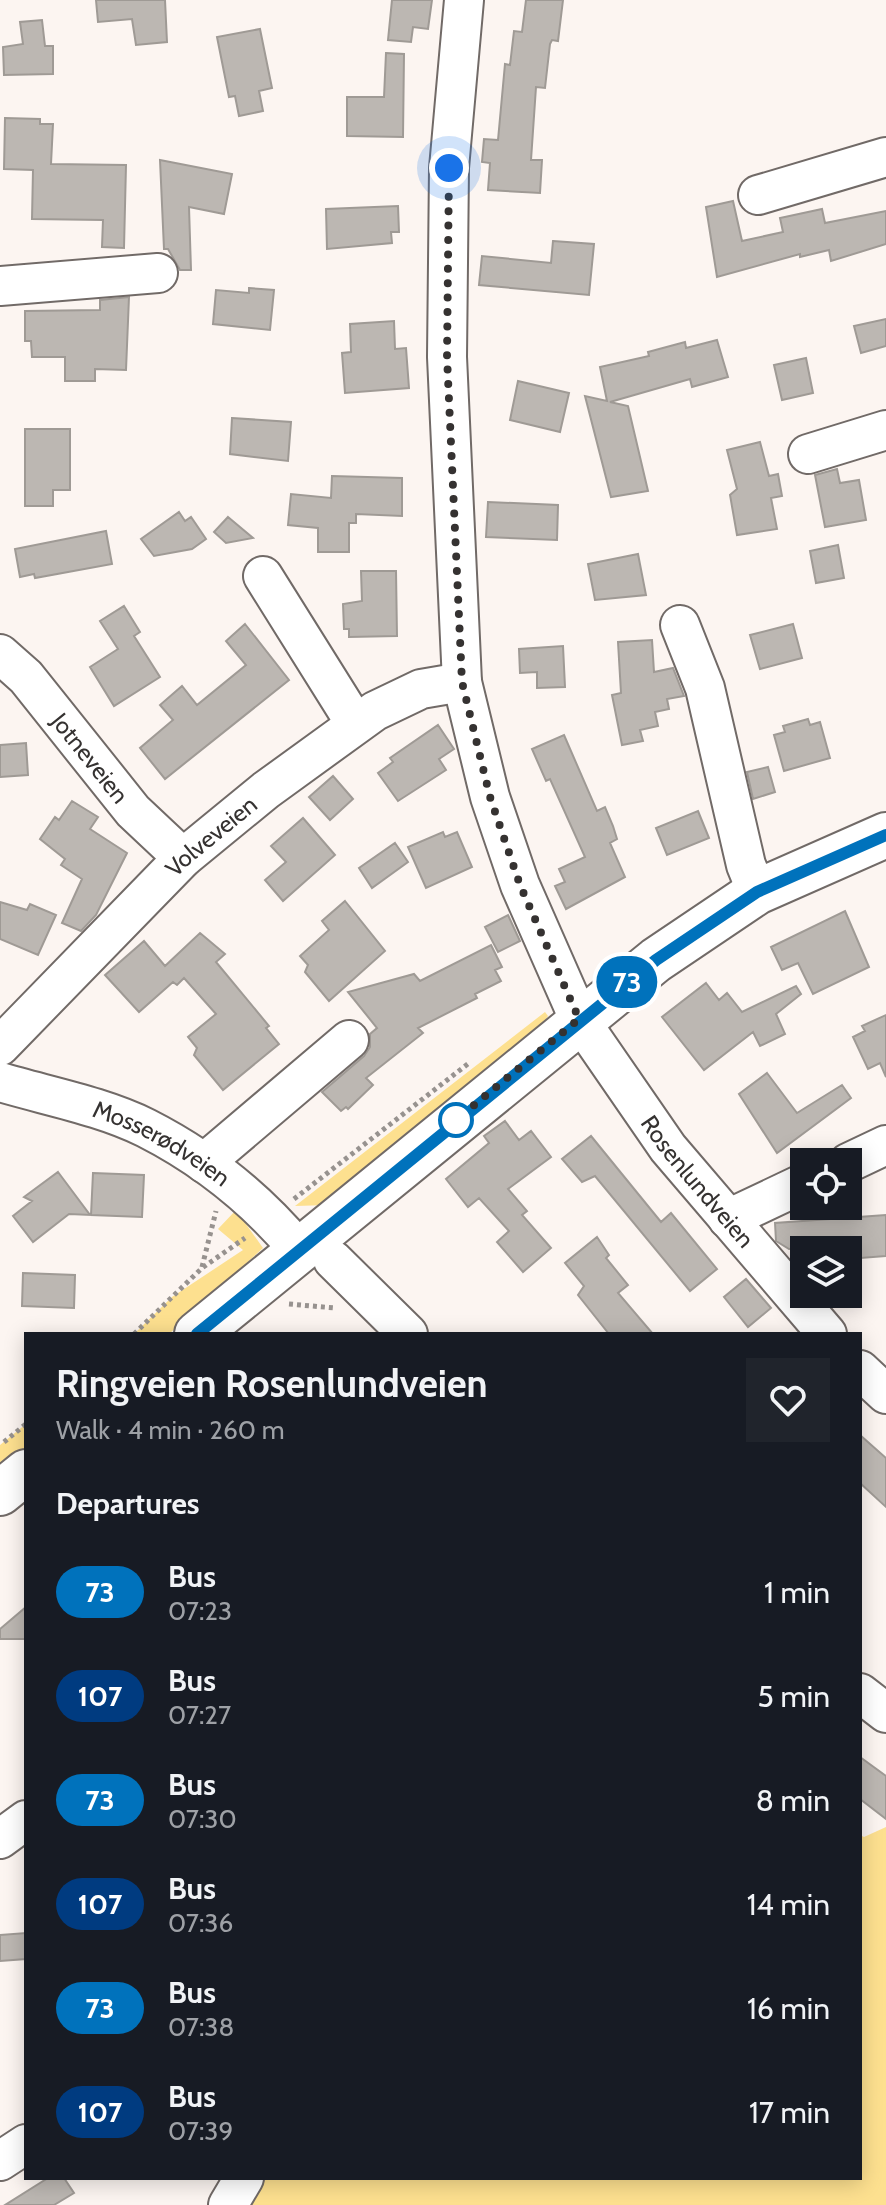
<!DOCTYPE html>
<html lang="en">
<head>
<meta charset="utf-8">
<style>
	:root { --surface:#171b24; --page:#20242c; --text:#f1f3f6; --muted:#9ea1a6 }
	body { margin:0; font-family:Cabin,sans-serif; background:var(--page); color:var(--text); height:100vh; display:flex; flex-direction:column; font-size:30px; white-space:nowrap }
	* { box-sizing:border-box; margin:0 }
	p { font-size:26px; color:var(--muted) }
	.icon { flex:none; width:44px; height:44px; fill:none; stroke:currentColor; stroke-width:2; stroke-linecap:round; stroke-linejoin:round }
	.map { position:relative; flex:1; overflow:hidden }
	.side { position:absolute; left:24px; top:1332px; width:838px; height:848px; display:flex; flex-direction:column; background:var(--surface); border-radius:0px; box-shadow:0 4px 20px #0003 }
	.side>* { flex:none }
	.badge { padding:0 16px; border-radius:26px; font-size:28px; line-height:52px }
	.fabs { position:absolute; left:790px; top:1148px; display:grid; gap:16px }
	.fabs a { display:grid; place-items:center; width:72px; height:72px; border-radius:0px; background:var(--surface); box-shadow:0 4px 20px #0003; font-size:40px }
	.you { position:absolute; width:40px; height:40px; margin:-20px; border:6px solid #fff; border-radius:50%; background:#1a73e8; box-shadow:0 0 0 12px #1a73e833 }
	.map>.badge { position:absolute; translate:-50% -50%; box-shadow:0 0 0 4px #fff }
	h2 { padding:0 32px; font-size:30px; line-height:72px }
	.round { display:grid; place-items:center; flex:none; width:84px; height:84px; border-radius:0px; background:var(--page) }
	.overview { display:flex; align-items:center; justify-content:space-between; height:136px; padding:0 32px }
	h1 { font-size:38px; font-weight:700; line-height:60px }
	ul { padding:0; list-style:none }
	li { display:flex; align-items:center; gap:24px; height:104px; padding:0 32px }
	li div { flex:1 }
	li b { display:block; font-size:30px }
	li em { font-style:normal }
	li .badge { min-width:88px; font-weight:700; text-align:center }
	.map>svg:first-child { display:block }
	.green { fill:#fde08f }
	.building { fill:#bcb7b2; stroke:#9f9a95; stroke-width:2 }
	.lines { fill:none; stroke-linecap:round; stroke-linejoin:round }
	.minor-casing { stroke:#716a67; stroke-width:42 }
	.major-casing { stroke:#716a67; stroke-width:48 }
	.path { stroke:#97928f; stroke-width:5; stroke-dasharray:4 4; stroke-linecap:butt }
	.minor { stroke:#fff; stroke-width:38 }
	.major { stroke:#fff; stroke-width:44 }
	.line-casing { stroke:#fff; stroke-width:18 }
	.line { stroke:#0072bc; stroke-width:12 }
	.walk { stroke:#353231; stroke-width:8; stroke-dasharray:0 14.4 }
	.stop-dot { fill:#fff; stroke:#0072bc; stroke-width:4 }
	.labels { text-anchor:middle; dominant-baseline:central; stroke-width:8; stroke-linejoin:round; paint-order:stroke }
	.street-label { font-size:24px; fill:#353231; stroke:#fcf5f1 }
</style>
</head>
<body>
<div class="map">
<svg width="886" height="2205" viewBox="0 0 886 2205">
	<rect width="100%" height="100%" fill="#fcf5f1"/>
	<path class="green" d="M 545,1012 L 548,1016 L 536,1033 L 329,1205 L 295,1206 Z
		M 236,1210 L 263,1248 L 169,1334 L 134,1334 L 172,1297 L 243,1250 L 218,1229 Z
		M 26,1424 L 26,1466 L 0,1490 L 0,1445 Z
		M 886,1827 L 886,2205 L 225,2205 L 241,2178 L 860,2178 L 860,1835 L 864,1837 Z"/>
	<path class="building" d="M 96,0 L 165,0 L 167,42 L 136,45 L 132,19 L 98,22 Z
		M 392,0 L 432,0 L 428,29 L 413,27 L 411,42 L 388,40 Z
		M 526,0 L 563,0 L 558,41 L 552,40 L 550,44 L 545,88 L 536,87 L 531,160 L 542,160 L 540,193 L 488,190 L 490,163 L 482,162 L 484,139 L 498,140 L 505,64 L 510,65 L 514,31 L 522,32 Z
		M 42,20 L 45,46 L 53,46 L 53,74 L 4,75 L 3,47 L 23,44 L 20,22 Z
		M 260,29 L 272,88 L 259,91 L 263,111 L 239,116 L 235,96 L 229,97 L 217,37 Z
		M 386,53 L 404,54 L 403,137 L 347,136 L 347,97 L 384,97 Z
		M 5,118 L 40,119 L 40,124 L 53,124 L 51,164 L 126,165 L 124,248 L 102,247 L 103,220 L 32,219 L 33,170 L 4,169 Z
		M 160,160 L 232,174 L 224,214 L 189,207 L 191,270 L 180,270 L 168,249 L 164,249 Z
		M 733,201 L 742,241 L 783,232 L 780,218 L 822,209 L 825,223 L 886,211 L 886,244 L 831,261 L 829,250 L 800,257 L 800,254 L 717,277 L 706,207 Z
		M 398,206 L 399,232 L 391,232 L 392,243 L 327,249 L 326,209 Z
		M 553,241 L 594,244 L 589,295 L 479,285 L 482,256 L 551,263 Z
		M 249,288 L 274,290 L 270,330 L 213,324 L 216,290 L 249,293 Z
		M 129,297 L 126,370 L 95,369 L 95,381 L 65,381 L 65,357 L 32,357 L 31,341 L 25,341 L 25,311 L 100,310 L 100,300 Z
		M 886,319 L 886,346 L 861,353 L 854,326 Z
		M 394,321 L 395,349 L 406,348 L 409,388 L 345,393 L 342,353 L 351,352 L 350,324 Z
		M 717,340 L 728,377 L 692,387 L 690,379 L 610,402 L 628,406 L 648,491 L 611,497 L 585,396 L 607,401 L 600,367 L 649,356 L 648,352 L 685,342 L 686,348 Z
		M 806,358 L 813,393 L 782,400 L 774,365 Z
		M 518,381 L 569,393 L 560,432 L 510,420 Z
		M 232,418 L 291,422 L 288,461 L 230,454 Z
		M 25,429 L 70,429 L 70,490 L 53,490 L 53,506 L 25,506 Z
		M 760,442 L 769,476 L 778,474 L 782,496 L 771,498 L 777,529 L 737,535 L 730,495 L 737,489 L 727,450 Z
		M 837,469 L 840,483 L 859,480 L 866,520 L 825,527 L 815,475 Z
		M 332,476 L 402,478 L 402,516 L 356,514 L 356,523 L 349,523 L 349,552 L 318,552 L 318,528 L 288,525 L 291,494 L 331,498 Z
		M 488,502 L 558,505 L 557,540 L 486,537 Z
		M 179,512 L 185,521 L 191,517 L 206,539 L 192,549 L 154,556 L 141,539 Z
		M 228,517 L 253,538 L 226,543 L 214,532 Z
		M 106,531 L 112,564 L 35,578 L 34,574 L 20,577 L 15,549 Z
		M 838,545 L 844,578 L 816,583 L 810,551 Z
		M 638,554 L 646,595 L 595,600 L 588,564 Z
		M 361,571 L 396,571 L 397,636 L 349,637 L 349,629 L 344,629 L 343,604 L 362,601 Z
		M 124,606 L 140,632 L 134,636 L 160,677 L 114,706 L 90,667 L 118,649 L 100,621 Z
		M 245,624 L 289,680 L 165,779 L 140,748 L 173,720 L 160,705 L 182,686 L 197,705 L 246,665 L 226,641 Z
		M 793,624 L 802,658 L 760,669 L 750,635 Z
		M 652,640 L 654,672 L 673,668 L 684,696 L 667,699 L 669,709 L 655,712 L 658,726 L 640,730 L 643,741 L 622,745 L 612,695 L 621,693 L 618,642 Z
		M 563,646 L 565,687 L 537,688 L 537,672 L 520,673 L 519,649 Z
		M 808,719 L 810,725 L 820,722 L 830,758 L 784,771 L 774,735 L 785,732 L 783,726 Z
		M 438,725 L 454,749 L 439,759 L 446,770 L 398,801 L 378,773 L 393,762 L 390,758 Z
		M 564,735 L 597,811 L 605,807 L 613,826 L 617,839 L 610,843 L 625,877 L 566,909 L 555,886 L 565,882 L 559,869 L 585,857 L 550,779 L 546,781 L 532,749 Z
		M 26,743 L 28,775 L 0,777 L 0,745 Z
		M 768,767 L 775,792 L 753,799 L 747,772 Z
		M 333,776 L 353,799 L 330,820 L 309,797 Z
		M 72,801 L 98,817 L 90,829 L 127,853 L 96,915 L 81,931 L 62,923 L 82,879 L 61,865 L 65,859 L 40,839 L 55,817 L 59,820 Z
		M 698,811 L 709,838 L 667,855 L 656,828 Z
		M 303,818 L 335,855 L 283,901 L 265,880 L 286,862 L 271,846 Z
		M 443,832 L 445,837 L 457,832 L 472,867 L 426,888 L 408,847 Z
		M 395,843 L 408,862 L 372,888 L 359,868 Z
		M 345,901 L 385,951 L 329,1001 L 305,972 L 308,965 L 300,956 L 329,930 L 322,921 Z
		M 0,902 L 27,910 L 30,904 L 56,915 L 38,955 L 0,939 Z
		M 845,911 L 869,967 L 813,994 L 798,963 L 782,970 L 771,947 Z
		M 508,915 L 520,941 L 498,952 L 485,927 Z
		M 200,933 L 225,954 L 216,962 L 269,1026 L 266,1028 L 279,1044 L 223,1090 L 194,1055 L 197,1048 L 188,1037 L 216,1014 L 184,978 L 177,985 L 173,982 L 139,1012 L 105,975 L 144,941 L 165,966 Z
		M 491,945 L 502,967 L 495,970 L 501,981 L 475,994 L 477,998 L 418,1028 L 423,1033 L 366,1078 L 373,1085 L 348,1109 L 346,1107 L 341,1111 L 322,1092 L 364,1056 L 370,1047 L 370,1034 L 377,1028 L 348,992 L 414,974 L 420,981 Z
		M 706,983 L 719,1000 L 727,993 L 742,1012 L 796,986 L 801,994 L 776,1014 L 785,1034 L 760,1046 L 753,1032 L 704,1070 L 662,1017 Z
		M 886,1015 L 886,1077 L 880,1063 L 868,1069 L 853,1037 L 865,1031 L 862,1026 Z
		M 767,1073 L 797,1113 L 842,1085 L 851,1098 L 777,1153 L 739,1094 Z
		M 505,1121 L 519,1140 L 531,1131 L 551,1157 L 508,1189 L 527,1211 L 522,1215 L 551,1248 L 523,1272 L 497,1242 L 509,1231 L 479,1198 L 468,1207 L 446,1179 L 489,1143 L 484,1136 Z
		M 591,1136 L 661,1222 L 671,1213 L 717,1269 L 690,1291 L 595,1176 L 582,1182 L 562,1159 Z
		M 58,1172 L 90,1215 L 69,1214 L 33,1242 L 13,1216 L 32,1201 L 24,1197 Z
		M 93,1173 L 144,1175 L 142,1217 L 91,1215 Z
		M 886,1215 L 886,1256 L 848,1259 L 848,1250 L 828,1250 L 828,1246 L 789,1249 L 776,1241 L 775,1223 Z
		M 597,1237 L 609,1255 L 606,1258 L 628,1285 L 618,1293 L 653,1334 L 609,1334 L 578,1295 L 584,1286 L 565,1263 Z
		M 23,1273 L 75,1275 L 74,1308 L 22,1306 Z
		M 746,1279 L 771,1308 L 748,1327 L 724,1297 Z
		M 860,1435 L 886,1458 L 886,1507 L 860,1483 Z
		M 26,1607 L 26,1639 L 0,1639 L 0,1629 Z
		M 860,1757 L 886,1776 L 886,1819 L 860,1799 Z
		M 26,1933 L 26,1959 L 0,1961 L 0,1935 Z
		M 48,2178 L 64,2178 L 74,2193 L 54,2205 L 5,2205 Z"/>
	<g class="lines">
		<g class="minor-casing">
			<g id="minor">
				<path id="s1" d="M 464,0 L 449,168 L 447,357 L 462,682 L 490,797 L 520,885 L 579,1019 L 668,1148 L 827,1334"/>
				<path d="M 758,195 L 886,157"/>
				<path d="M 0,286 L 158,273"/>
				<path d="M 808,454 L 886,430"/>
				<path d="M 263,576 L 355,723"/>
				<path d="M 680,625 L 705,688 L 746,865 L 757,892"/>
				<path id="s2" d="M 0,654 L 26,677 L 133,811 L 183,858"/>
				<path id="s3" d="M 0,1046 L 183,858 L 266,790 L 375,711 L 421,689 L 462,682"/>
				<path id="s4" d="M 0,1082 C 47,1096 102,1106 146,1128 C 205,1158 256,1199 298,1249"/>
				<path d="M 204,1163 L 349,1040"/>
				<path d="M 848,1163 L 886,1145"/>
				<path d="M 728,1219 L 804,1183"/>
				<path d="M 333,1260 L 408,1334"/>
				<path d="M 860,1370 L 886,1394"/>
				<path d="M 860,1693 L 886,1713"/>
				<path d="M 0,1839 L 26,1820"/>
				<path d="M 0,2161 L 26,2144"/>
				<path d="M 228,2205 L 244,2178"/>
			</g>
		</g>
		<g class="major-casing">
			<path id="major" d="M 197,1334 L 656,960 L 757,892 L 886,835
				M 0,1493 L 26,1472"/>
		</g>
		<path class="path" d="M 294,1199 L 469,1063
			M 202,1267 L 216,1211
			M 289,1304 L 335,1308
			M 134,1334 L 202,1268 L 245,1238
			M 4,1442 L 26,1424"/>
		<use href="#minor" class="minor"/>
		<use href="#major" class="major"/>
	</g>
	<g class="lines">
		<g class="line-casing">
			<path id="line" d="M 197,1334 L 656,960 L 757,892 L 886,835"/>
		</g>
		<use href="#line" class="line"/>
		<path class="walk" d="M 449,168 L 447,357 L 462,682 L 490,797 L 520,885 L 579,1019 L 456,1120"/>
	</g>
	<circle class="stop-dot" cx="456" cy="1120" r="16"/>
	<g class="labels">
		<g class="street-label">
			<text stroke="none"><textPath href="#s2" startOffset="138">Jotneveien</textPath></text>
			<text stroke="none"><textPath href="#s3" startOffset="298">Volveveien</textPath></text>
			<text stroke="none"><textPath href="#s4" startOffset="174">Mosserødveien</textPath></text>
			<text stroke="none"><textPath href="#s1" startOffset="1242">Rosenlundveien</textPath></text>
		</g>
	</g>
</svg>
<div class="fabs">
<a><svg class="icon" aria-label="locate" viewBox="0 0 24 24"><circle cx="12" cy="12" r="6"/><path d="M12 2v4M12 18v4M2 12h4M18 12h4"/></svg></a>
<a><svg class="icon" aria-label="layers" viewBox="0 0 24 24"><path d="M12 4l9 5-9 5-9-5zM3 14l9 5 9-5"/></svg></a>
</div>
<div class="you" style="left:449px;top:168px"></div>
<b class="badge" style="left:627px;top:982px;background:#0072bc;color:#fff">73</b>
<section class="side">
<div class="overview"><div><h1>Ringveien Rosenlundveien</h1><p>Walk · 4 min · 260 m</p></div><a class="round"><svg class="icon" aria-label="heart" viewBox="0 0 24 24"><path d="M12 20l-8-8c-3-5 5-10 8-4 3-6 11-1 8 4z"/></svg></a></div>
<h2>Departures</h2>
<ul>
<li><span class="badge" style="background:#0072bc;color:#fff">73</span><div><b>Bus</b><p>07:23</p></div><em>1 min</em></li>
<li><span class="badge" style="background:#003b80;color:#fff">107</span><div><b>Bus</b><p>07:27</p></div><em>5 min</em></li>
<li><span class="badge" style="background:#0072bc;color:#fff">73</span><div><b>Bus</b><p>07:30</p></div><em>8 min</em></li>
<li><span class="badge" style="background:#003b80;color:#fff">107</span><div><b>Bus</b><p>07:36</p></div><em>14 min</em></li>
<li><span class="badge" style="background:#0072bc;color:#fff">73</span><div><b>Bus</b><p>07:38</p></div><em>16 min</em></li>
<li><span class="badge" style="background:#003b80;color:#fff">107</span><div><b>Bus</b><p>07:39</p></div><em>17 min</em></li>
</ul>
</section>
</div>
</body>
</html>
